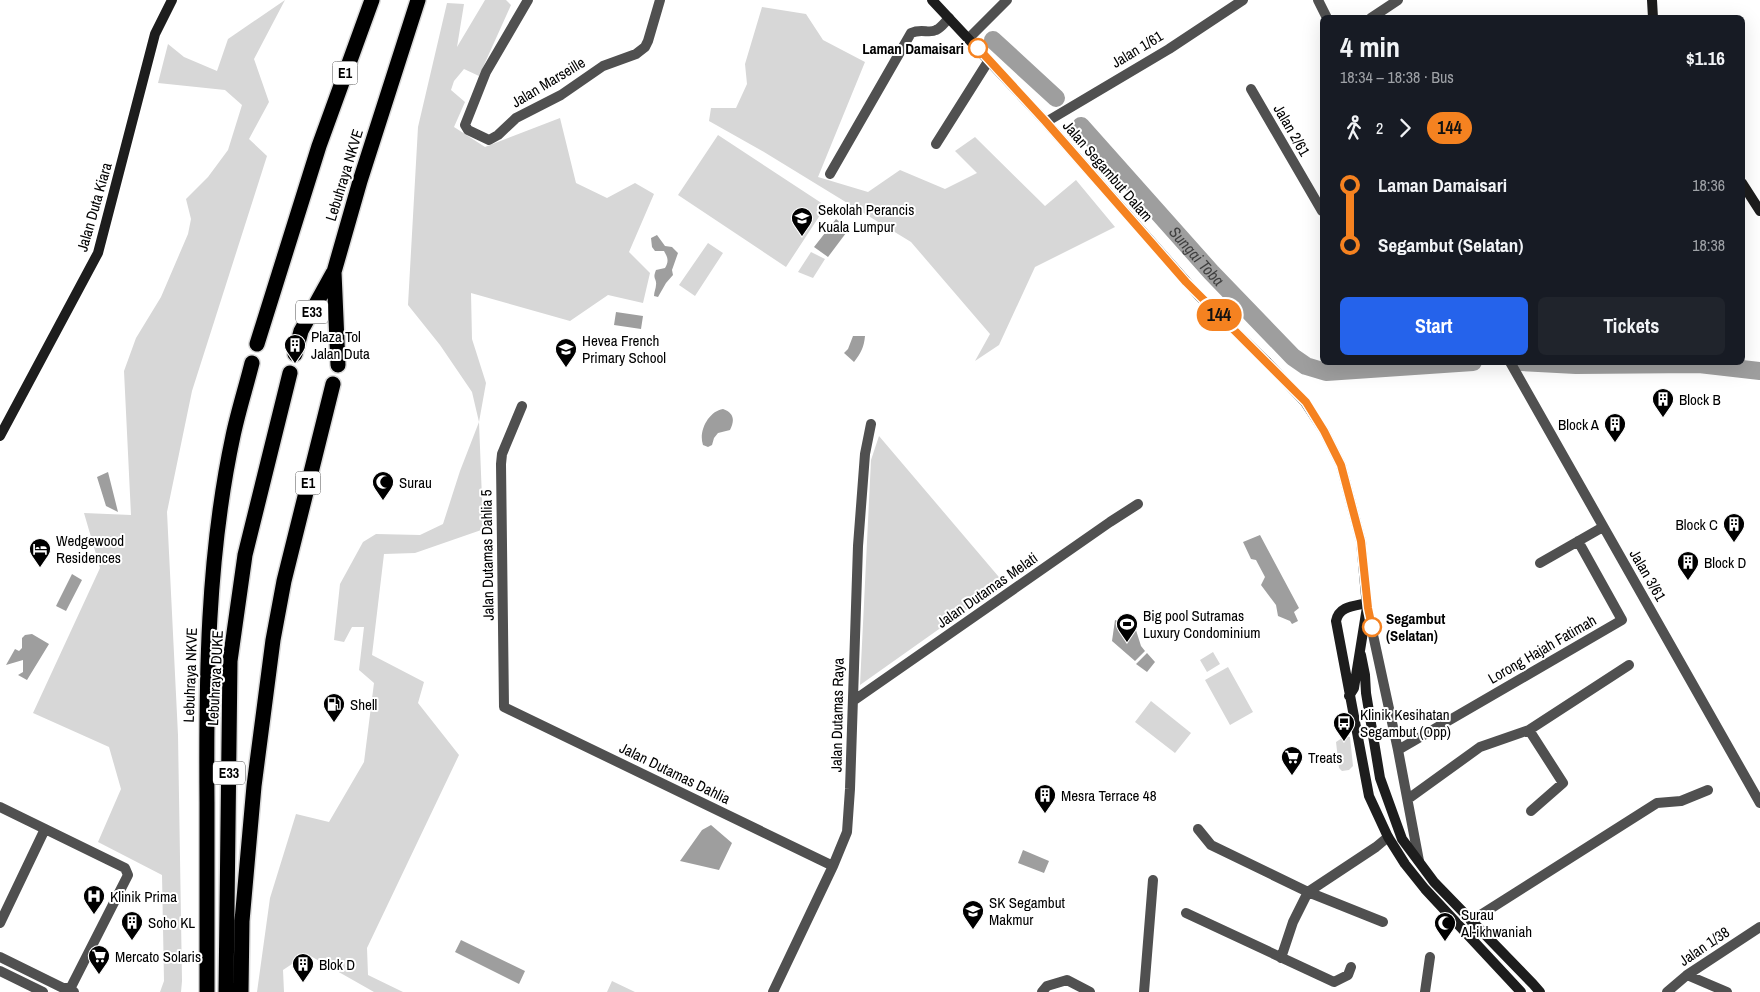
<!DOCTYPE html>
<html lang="en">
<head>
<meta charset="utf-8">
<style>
	:root { --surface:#171b24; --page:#20242c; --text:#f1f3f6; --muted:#9ea1a6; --accent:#2563eb }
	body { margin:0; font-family:"Archivo Narrow",sans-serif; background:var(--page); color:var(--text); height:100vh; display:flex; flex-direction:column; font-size:19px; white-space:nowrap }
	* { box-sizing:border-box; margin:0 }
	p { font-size:16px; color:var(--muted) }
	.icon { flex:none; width:28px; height:28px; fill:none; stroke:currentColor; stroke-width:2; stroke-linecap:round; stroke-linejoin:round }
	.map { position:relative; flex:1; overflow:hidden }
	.sheet { position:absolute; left:1320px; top:15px; width:425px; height:350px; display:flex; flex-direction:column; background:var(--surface); border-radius:8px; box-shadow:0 5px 20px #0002 }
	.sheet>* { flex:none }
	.badge { padding:0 10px; border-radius:16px; font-size:18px; line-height:32px }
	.map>.badge { position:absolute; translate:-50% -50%; box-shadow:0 0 0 2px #fff }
	.legs { display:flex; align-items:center; gap:8px; height:55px; padding:0 20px; font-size:16px }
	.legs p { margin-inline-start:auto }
	.head { display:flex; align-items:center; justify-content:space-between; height:85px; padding:0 20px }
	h1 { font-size:28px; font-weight:700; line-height:38px }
	.cta { display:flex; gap:10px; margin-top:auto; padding:10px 20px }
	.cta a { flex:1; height:58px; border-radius:8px; background:var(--accent); color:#fff; font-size:20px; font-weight:700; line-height:58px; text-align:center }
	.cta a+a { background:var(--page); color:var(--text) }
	ul { padding:0 20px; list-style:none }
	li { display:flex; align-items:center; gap:18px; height:60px; font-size:19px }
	li i { display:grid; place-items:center; width:8px; height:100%; margin:0 6px; background:currentColor }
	li i::after { content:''; width:12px; height:12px; margin:-6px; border:4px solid; border-radius:50%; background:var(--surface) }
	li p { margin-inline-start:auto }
	li:first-child i { background:linear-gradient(#0000 50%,currentColor 0) }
	li:last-child i { background:linear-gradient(currentColor 50%,#0000 0) }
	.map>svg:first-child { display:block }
	.green { fill:#d7d7d7 }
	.water { fill:#9e9e9e }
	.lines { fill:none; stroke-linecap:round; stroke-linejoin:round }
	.river { stroke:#9e9e9e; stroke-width:18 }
	.highway-casing { stroke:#dbdbdb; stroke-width:18 }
	.street { stroke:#505050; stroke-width:10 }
	.secondary { stroke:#1d1d1d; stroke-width:10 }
	.highway { stroke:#000; stroke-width:15 }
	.line-1-casing { stroke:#fff; stroke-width:11 }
	.line-1 { stroke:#f58220; stroke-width:8 }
	.stop-1-dot { fill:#fff; stroke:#f58220; stroke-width:2.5 }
	.labels { text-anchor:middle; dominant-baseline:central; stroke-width:4; stroke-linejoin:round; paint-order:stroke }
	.shield { fill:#fff; stroke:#4c4c4c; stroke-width:1 }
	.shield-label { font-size:14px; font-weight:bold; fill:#000 }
	.stop-label { font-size:15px; font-weight:bold; fill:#000; stroke:#fff; text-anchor:end }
	.street-label { font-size:15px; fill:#000; stroke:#fff }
	.poi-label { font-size:15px; fill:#000; stroke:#fff; text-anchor:start }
	.water-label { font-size:16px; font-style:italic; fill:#3f3f3f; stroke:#fff }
</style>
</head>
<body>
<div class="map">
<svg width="1760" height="992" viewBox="0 0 1760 992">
	<rect width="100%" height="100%" fill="#fff"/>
	<path class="green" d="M 285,0 L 254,59 L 269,102 L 249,139 L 267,156 L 192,391 L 167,512 L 178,735 L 182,981 L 181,992 L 160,992 L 164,981 L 162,875 L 98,842 L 121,789 L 109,747 L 33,713 L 100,568 L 84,513 L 131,515 L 124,371 L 136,338 L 161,297 L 188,234 L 191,219 L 186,199 L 208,177 L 228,150 L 242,105 L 225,90 L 158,83 L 168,44 L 184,57 L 217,71 L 228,39 Z
		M 485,0 L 506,0 L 511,5 L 479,76 L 464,69 L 454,81 L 451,90 L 465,102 L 454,127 L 485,147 L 560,118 L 576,183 L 607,198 L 635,183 L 654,194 L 629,252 L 650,273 L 643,303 L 608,295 L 570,321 L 471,293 L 472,339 L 486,383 L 479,422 L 482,499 L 487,528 L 415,553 L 384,554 L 372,655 L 424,682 L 418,703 L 459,755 L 367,948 L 368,975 L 403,992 L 374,992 L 307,954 L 283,970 L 284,992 L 257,992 L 270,898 L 296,814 L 329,822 L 364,762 L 374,683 L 359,670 L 364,627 L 352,627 L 344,642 L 334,640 L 340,584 L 363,542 L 376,534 L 420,535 L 443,524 L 460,471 L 479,422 L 472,392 L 440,345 L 408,305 L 418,127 L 447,3 L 464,4 L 457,47 Z
		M 762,7 L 806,14 L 823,40 L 865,62 L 818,177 L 868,192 L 900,170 L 945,189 L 977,173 L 955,151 L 975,137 L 1045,206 L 1076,180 L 1115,227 L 1035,267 L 999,345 L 975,361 L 990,334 L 911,242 L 764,152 L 709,121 L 711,108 L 736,108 L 747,84 L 745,64 Z
		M 718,135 L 826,206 L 786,267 L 678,195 Z
		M 708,243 L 723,253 L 695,296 L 679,285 Z
		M 811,252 L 825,259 L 813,278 L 798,272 Z
		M 879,436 L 1004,583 L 860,685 L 871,460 Z
		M 1213,652 L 1220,664 L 1207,672 L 1200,660 Z
		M 1228,667 L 1253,712 L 1230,725 L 1205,680 Z
		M 1151,701 L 1191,733 L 1175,753 L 1135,722 Z
		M 1345,736 L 1350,737 L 1353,766 L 1349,770 L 1342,771 L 1339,768 L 1336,742 Z
		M 612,981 L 635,992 L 607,992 Z"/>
	<path class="water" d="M 836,219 L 849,229 L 828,257 L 814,247 Z
		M 657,235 L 665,246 L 672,247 L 678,253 L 672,270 L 673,275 L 666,283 L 658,297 L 654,296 C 654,292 656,288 656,285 C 657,278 652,280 656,270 L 665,268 C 669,261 668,258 664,251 L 655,251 L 652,247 L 651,238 Z
		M 616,312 L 643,316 L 641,329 L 614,325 Z
		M 853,336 L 865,336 C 864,347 861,353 854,362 L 844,353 L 848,349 Z
		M 723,409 C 734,413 735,420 730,430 L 718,433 L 714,438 L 712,445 L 708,447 L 703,445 C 698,431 709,411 723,409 Z
		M 108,472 L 118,512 L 106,506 L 97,477 Z
		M 1260,535 L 1299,608 L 1294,612 L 1298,621 L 1292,624 L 1290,621 L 1278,616 L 1276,605 L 1261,585 L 1265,577 L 1256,560 L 1251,559 L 1243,542 Z
		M 72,574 L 82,580 L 66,611 L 56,606 Z
		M 1115,620 L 1135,627 L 1141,646 L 1145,651 L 1135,661 L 1112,641 Z
		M 32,634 L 49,644 L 27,680 L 18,675 L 23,672 L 23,660 L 6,665 L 15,649 L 19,651 L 22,648 L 22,638 L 25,635 Z
		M 1147,653 L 1155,662 L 1147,672 L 1136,664 Z
		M 711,825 L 732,843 L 719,870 L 680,861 L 702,830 Z
		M 1023,850 L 1049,861 L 1044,873 L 1018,863 Z
		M 461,940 L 525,971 L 519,984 L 455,952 Z"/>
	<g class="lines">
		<g class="river">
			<path d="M 993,40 L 1056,98"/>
			<path id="s1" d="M 1081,126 L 1211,272 L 1293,357 L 1306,366 L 1326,372 L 1473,362"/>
			<path d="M 1521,362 L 1576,365 L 1699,364 L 1760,371"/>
		</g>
		<g class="highway-casing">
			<path id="highway" d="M 257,344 L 319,146 L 372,0
				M 295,354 L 301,331 L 333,273
				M 338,365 L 334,272 L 360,181 L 418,0
				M 207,992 C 207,929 207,866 207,802 C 206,680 207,557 233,436 C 238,412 246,387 252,363
				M 226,992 L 230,661 L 245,555 L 290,373
				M 241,992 L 242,921 L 254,786 L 273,640 L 284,581 L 333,384"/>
		</g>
		<path class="street" d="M 528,0 L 486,72 L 465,125 L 468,130 L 489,140 L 498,135 L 516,118 L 561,95 L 603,66 L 636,54 L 645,47 L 648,41 L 660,0
			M 1318,0 L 1327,18
			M 1371,18 L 1398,0
			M 969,38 L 1007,0
			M 1251,89 L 1322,211
			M 1046,122 L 1169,49 L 1243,0
			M 936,144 L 989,60
			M 830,174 L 911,33 C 922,28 929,34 936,30 C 941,28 945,22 949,18
			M 1510,362 L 1760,803
			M 522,406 L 502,454 L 501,464 L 504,707 L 833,866
			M 1540,563 L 1603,527
			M 1367,607 L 1398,750 L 1419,861
			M 853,701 L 1110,522 L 1138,504
			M 1529,730 L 1563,783 L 1531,811
			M 1398,750 L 1622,620 L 1578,541
			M 1408,799 L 1480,747 L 1529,730 L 1629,665
			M 0,807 L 125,868 L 128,875 L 70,989
			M 1198,829 L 1211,845 L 1308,892 L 1383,922
			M 1186,913 L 1334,982 L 1348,975 L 1351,967
			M 1471,921 L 1657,803 L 1681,801 L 1708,790
			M 0,923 L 45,829
			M 0,957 L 63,988 L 69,988 L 74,992
			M 1281,958 L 1293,922 L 1308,892 L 1376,847 L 1388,837
			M 0,971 L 43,992
			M 1687,975 L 1727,992
			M 773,992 L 833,866 L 847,832 L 850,789 L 858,546 L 865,454 L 871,424
			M 1042,992 L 1047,986 L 1067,980 L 1090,992
			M 1144,992 L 1153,880
			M 1425,992 L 1430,957
			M 1667,992 L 1687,975 L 1760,927"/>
		<path class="secondary" d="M 932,0 L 1046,122 L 1199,296 L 1266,361 L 1305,402 L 1324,431 L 1341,465 L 1361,541 L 1367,607 L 1354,688 L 1349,696
			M 1652,0 L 1653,18
			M 1742,183 L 1760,211
			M 0,436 L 98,253 L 155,34 L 172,0
			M 1367,603 C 1354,606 1339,606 1336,621 L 1369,796 L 1388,837 L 1405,864 L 1425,889 L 1521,992
			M 1361,655 L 1365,675 L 1366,693 L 1380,778 L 1402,839 L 1434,882 L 1533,984 L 1540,992"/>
		<use href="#highway" class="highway"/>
	</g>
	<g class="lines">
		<g class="line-1-casing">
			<path id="line-1" d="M 978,48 L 1046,122 L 1186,282 L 1306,402 L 1324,431 L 1341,465 L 1361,541 L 1368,608 L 1372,627"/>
		</g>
		<use href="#line-1" class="line-1"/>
	</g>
	<defs>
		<g id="school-pin" transform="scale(1.125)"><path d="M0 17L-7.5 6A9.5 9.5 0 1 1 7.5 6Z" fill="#000" stroke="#fff"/><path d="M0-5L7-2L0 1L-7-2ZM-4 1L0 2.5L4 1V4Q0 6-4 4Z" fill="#fff"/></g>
		<g id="building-pin" transform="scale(1.125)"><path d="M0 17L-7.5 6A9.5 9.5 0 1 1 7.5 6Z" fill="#000" stroke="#fff"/><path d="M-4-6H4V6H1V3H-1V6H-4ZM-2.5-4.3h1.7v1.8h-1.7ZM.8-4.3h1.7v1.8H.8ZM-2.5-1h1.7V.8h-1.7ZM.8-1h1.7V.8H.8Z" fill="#fff"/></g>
		<g id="mosque-pin" transform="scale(1.125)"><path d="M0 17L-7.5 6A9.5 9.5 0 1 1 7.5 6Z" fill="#000" stroke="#fff"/><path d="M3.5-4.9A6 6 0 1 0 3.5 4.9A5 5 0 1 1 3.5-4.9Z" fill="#fff"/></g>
		<g id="hotel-pin" transform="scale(1.125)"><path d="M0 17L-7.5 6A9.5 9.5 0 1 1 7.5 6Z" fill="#000" stroke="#fff"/><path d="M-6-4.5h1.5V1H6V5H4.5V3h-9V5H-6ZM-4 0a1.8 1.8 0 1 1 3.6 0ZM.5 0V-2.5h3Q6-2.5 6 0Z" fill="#fff"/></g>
		<g id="stadium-pin" transform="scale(1.125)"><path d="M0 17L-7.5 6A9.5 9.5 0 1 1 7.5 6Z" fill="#000" stroke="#fff"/><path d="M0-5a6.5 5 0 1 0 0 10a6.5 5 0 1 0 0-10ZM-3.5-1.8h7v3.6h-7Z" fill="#fff"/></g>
		<g id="fuel-pin" transform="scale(1.125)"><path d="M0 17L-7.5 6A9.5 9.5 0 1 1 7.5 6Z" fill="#000" stroke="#fff"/><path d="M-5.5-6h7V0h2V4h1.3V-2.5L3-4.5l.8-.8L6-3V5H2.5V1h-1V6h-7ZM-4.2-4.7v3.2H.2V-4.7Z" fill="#fff"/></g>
		<g id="bus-pin" transform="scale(1.125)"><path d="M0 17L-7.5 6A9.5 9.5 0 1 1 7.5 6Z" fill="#000" stroke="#fff"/><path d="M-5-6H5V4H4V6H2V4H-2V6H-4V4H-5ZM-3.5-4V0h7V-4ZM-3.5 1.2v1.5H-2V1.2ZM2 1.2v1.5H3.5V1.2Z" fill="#fff"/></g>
		<g id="supermarket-pin" transform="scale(1.125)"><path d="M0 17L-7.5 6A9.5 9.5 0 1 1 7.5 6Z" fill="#000" stroke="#fff"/><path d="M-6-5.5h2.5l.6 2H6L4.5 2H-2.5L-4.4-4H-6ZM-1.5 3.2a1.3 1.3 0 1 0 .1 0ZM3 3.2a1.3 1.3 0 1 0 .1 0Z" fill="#fff"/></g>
		<g id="hospital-pin" transform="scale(1.125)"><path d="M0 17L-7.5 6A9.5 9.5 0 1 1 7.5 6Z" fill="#000" stroke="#fff"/><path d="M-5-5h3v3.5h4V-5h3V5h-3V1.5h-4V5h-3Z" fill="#fff"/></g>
	</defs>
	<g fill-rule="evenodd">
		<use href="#school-pin" x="802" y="218"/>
		<use href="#building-pin" x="295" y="345"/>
		<use href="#school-pin" x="566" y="349"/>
		<use href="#building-pin" x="1663" y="399"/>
		<use href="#building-pin" x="1615" y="424"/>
		<use href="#mosque-pin" x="383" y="482"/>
		<use href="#building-pin" x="1734" y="524"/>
		<use href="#hotel-pin" x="40" y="549"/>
		<use href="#building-pin" x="1688" y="562"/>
		<use href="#stadium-pin" x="1127" y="624"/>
		<use href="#fuel-pin" x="334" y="704"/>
		<use href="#bus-pin" x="1344" y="723"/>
		<use href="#supermarket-pin" x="1292" y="757"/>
		<use href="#building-pin" x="1045" y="795"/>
		<use href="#hospital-pin" x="94" y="896"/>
		<use href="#school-pin" x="973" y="911"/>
		<use href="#building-pin" x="132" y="922"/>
		<use href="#mosque-pin" x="1445" y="923"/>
		<use href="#supermarket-pin" x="99" y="956"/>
		<use href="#building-pin" x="303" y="964"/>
	</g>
	<g class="stop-1-dot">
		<circle cx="978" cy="48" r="9"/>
		<circle cx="1372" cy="627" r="9"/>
	</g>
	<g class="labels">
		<g class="shield">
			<rect x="332.5" y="61.5" width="25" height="23" rx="4"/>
			<rect x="296" y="300.5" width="32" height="23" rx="4"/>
			<rect x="295.5" y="471.5" width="25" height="23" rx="4"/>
			<rect x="213" y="761.5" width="32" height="23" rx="4"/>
		</g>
		<g class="shield-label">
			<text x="345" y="73">E1</text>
			<text x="312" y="312">E33</text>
			<text x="308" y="483">E1</text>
			<text x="229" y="773">E33</text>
		</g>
		<g class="stop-label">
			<text x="964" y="48">Laman Damaisari</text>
			<text x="1386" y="618" text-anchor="start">Segambut<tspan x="1386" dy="17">(Selatan)</tspan></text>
		</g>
		<g class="street-label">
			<text transform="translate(1137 49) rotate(-31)">Jalan 1/61</text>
			<text transform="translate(548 82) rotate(-31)">Jalan Marseille</text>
			<text transform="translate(1292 130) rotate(60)">Jalan 2/61</text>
			<text transform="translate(1108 171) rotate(49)">Jalan Segambut Dalam</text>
			<text transform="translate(344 175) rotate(-73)">Lebuhraya NKVE</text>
			<text transform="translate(94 207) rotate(-74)">Jalan Duta Kiara</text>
			<text transform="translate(487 555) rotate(-91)">Jalan Dutamas Dahlia 5</text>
			<text transform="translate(1648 575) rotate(60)">Jalan 3/61</text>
			<text transform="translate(987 590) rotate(-35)">Jalan Dutamas Melati</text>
			<text transform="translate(1542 649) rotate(-30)">Lorong Hajah Fatimah</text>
			<text transform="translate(190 675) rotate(-88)">Lebuhraya NKVE</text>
			<text transform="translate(215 678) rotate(-87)">Lebuhraya DUKE</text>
			<text transform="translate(837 715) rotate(-89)">Jalan Dutamas Raya</text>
			<text transform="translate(675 773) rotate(26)">Jalan Dutamas Dahlia</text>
			<text transform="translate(1704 946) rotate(-34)">Jalan 1/38</text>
		</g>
		<g class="poi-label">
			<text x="818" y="209">Sekolah Perancis<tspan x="818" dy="17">Kuala Lumpur</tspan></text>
			<text x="311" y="336">Plaza Tol<tspan x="311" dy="17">Jalan Duta</tspan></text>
			<text x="582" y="340">Hevea French<tspan x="582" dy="17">Primary School</tspan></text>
			<text x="1679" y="399">Block B</text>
			<text x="1599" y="424" text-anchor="end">Block A</text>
			<text x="399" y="482">Surau</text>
			<text x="1718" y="524" text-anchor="end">Block C</text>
			<text x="56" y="540">Wedgewood<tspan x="56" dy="17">Residences</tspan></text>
			<text x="1704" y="562">Block D</text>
			<text x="1143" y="615">Big pool Sutramas<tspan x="1143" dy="17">Luxury Condominium</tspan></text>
			<text x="350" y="704">Shell</text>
			<text x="1360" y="714">Klinik Kesihatan<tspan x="1360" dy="17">Segambut (Opp)</tspan></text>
			<text x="1308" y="757">Treats</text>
			<text x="1061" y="795">Mesra Terrace 48</text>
			<text x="110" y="896">Klinik Prima</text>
			<text x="989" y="902">SK Segambut<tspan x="989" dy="17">Makmur</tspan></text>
			<text x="1461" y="914">Surau<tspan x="1461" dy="17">Al-ikhwaniah</tspan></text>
			<text x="148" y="922">Soho KL</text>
			<text x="115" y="956">Mercato Solaris</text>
			<text x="319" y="964">Blok D</text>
		</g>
		<g class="water-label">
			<text stroke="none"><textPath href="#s1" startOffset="174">Sungai Toba</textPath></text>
		</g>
	</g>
</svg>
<b class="badge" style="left:1219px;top:315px;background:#f58220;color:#111">144</b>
<section class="sheet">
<div class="head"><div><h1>4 min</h1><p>18:34 – 18:38 · Bus</p></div><b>$1.16</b></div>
<div class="legs"><svg class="icon" aria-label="walk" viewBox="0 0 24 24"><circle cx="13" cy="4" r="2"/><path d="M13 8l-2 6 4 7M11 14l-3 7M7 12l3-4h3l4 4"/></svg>2<svg class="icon" aria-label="forward" viewBox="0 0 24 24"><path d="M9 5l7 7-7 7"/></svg><b class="badge" style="background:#f58220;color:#111">144</b></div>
<ul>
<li><i style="color:#f58220"></i><b>Laman Damaisari</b><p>18:36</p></li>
<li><i style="color:#f58220"></i><b>Segambut (Selatan)</b><p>18:38</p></li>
</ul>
<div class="cta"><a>Start</a><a>Tickets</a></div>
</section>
</div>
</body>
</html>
